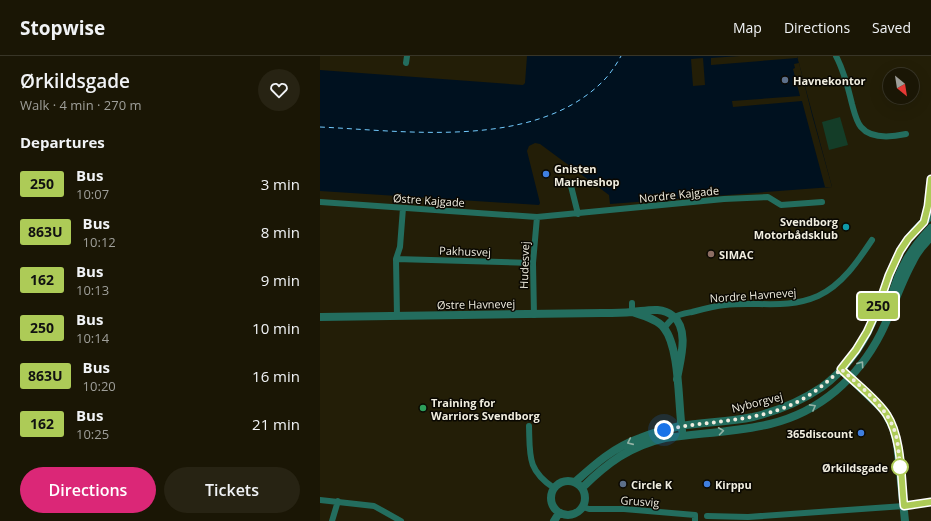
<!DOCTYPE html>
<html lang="en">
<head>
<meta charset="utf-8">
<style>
	:root { --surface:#1a1605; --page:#272313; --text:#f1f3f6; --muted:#9f9f9a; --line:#383527; --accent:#db2777 }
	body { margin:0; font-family:"Open Sans",sans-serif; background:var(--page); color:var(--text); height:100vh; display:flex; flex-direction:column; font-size:15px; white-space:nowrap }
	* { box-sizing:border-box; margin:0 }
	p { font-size:13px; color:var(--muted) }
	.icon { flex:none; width:22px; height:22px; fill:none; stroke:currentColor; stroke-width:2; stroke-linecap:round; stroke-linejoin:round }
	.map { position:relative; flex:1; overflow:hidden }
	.sheet { display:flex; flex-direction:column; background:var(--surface); width:320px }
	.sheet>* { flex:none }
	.badge { padding:0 8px; border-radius:3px; font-size:14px; line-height:26px }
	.needle { width:26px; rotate:150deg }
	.controls { position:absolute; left:563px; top:12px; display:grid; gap:8px }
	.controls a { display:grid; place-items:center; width:36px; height:36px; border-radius:50%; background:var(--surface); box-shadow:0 4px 16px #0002,0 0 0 1px var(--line); font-size:20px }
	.you { position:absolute; width:20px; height:20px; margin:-10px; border:3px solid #fff; border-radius:50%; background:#1a73e8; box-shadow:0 0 0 6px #1a73e833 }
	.map>.badge { position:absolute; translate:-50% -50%; box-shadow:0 0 0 2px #fff }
	h2 { padding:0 20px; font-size:15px; line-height:36px }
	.round { display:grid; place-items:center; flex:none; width:42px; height:42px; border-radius:21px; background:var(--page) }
	.headline { display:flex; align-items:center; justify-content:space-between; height:68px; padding:0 20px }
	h1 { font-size:19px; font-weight:600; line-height:30px }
	.primary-button { display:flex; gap:8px; margin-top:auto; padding:8px 20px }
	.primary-button a { flex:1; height:46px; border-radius:24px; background:var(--accent); color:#fff; font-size:16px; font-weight:600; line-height:46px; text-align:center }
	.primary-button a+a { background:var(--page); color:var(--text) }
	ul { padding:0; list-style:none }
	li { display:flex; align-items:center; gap:12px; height:48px; padding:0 20px }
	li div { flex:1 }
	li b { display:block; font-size:15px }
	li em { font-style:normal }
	li .badge { min-width:44px; font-weight:700; text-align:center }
	header { display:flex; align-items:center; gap:24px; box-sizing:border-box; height:56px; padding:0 20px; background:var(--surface); border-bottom:1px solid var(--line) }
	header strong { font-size:19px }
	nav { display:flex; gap:22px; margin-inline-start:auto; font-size:14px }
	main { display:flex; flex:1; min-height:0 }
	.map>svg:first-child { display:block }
	.pitch { fill:#143d28 }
	.water { fill:#00111f }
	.pier { fill:#231e07 }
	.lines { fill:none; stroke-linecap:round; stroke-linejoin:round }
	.ferry { stroke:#73ccff; stroke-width:1; stroke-dasharray:5 4; stroke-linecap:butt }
	.minor { stroke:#236d5e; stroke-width:6 }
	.tertiary { stroke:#236d5e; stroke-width:8 }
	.oneway { stroke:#94b3a5 }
	.line-casing { stroke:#fff; stroke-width:9 }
	.line { stroke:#adcb57; stroke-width:6 }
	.walk { stroke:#f0eddf; stroke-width:4; stroke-dasharray:0 7.2 }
	.service-dot { fill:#5c6f8a; stroke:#0a0802; stroke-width:1.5 }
	.shop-dot { fill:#3f7fe0; stroke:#0a0802; stroke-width:1.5 }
	.culture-dot { fill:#0f9aa8; stroke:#0a0802; stroke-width:1.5 }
	.education-dot { fill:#8d6e63; stroke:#0a0802; stroke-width:1.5 }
	.leisure-dot { fill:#2e9e5b; stroke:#0a0802; stroke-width:1.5 }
	.stop-dot { fill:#fff; stroke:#adcb57; stroke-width:2 }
	.labels { text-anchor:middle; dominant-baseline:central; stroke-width:3; stroke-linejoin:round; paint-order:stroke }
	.poi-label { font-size:11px; font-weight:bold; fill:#f0eddf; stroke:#0a0802; text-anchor:start }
	.street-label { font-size:11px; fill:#f0eddf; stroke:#0a0802 }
	.stop-label { font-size:11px; font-weight:bold; fill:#f0eddf; stroke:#0a0802; text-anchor:end }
</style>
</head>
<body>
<header>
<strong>Stopwise</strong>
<nav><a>Map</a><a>Directions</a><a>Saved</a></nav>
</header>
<main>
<section class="sheet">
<div class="headline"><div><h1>Ørkildsgade</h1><p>Walk · 4 min · 270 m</p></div><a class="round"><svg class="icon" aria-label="heart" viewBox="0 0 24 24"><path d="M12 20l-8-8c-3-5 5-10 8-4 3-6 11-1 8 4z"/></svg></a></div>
<h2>Departures</h2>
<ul>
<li><span class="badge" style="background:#adcb57;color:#111">250</span><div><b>Bus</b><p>10:07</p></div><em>3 min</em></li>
<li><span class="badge" style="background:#adcb57;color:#111">863U</span><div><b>Bus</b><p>10:12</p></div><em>8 min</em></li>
<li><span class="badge" style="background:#adcb57;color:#111">162</span><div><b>Bus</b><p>10:13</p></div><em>9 min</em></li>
<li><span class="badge" style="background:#adcb57;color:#111">250</span><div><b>Bus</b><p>10:14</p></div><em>10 min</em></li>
<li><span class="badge" style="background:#adcb57;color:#111">863U</span><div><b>Bus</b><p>10:20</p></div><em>16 min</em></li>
<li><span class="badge" style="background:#adcb57;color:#111">162</span><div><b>Bus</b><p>10:25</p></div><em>21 min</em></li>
</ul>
<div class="primary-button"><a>Directions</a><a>Tickets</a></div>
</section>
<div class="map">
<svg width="611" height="465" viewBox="0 0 611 465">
	<rect width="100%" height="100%" fill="#231e07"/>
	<path class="pitch" d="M 520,61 L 528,89 L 509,94 L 502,66 Z"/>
	<path class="water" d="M 207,0 L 477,0 L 512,131 L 290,148 L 289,139 L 220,88 L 215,87 L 209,90 L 207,95 L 220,147 L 219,149 L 0,135 L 0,14 L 203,29 L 205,27 Z"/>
	<path class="pier" d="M 420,0 L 477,0 L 477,2 L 391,9 L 391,2 Z
		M 383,2 L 385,29 L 373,30 L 371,3 Z
		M 479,7 L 492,59 L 512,131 L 505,131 L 482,45 L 413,51 L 412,45 L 480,40 L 473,13 L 475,12 L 474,8 Z"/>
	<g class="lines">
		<path class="ferry" d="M 0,71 C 86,75 210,93 279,29 C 288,21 295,11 301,0"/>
		<path class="minor" d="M 516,0 C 524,15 528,31 532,48 C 534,55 536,65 541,71 C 551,83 572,81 586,78
			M 86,7 L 87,0
			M 250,126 L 258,158
			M 0,146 L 217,161 L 404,143 L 448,141 L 461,149 L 502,146
			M 76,203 L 213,207
			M 312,256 L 312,247
			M 214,259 L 213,207 L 217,161
			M 77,260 L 76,203 L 80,191 L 83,152
			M 344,272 C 347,269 351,263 355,261 C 360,258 367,257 372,256 C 383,253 394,250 405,249 C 437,245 466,254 498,240 C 522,229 538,205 552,184
			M 209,370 C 210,400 207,414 234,432
			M 0,444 L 54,450 L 81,465
			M 263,451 L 269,453 L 304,453 L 375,459 L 375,465
			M 387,460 L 428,461 L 584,450 L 611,446
			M 12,465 L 18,445"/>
		<path class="tertiary" d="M 604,166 L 608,150 L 611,123
			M 571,242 C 579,213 590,194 611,172
			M 315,257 C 325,260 338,264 344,272 C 360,292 358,348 362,374
			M 0,261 C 94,259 188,259 282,257 C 292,257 302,257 312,256 C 326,255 341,250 353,260 C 370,274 360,304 357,323
			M 527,319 L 565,356 L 573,372 L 577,387 L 585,465
			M231 442a17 17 0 1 1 34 0a17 17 0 1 1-34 0Z
			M 255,426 C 275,408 294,391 320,382 C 333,377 347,373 360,370 C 384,366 409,366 433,361 C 458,355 480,346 502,331 C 523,316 542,291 552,267 C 569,227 573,188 611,160
			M 262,432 C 287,407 310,390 345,382 C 380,377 416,376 450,368 C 500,356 538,322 561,277 C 573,253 580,228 593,205 C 597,196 604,188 611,181
			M 234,465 L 239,457"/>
	</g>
	<defs><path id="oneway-chevron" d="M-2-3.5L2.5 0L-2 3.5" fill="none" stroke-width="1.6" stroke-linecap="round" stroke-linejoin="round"/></defs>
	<g class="oneway">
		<use href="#oneway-chevron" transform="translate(541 308) rotate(-54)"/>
		<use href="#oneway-chevron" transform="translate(493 351) rotate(-29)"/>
		<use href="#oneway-chevron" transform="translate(401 375) rotate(-8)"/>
		<use href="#oneway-chevron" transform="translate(310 386) rotate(156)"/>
	</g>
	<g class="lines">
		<g class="line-casing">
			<path id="line" d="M 611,123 L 608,150 L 604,166 L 588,183 L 580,195 L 569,219 L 557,254 L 547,276 L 536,294 L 521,313 C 534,326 558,344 567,359 C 582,382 581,423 584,450 L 611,446"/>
		</g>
		<use href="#line" class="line"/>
		<path class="walk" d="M 344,374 C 388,364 436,367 477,346 C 493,338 508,326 521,313 C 542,332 568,351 576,379 C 579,392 579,406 581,419 L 580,411"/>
	</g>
	<g class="service-dot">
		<circle cx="465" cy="24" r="4"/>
		<circle cx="303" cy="428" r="4"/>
	</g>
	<g class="shop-dot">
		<circle cx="226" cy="118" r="4"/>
		<circle cx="541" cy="377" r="4"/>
		<circle cx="387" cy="428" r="4"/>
	</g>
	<circle class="culture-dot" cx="526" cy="171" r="4"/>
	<circle class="education-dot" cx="391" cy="198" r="4"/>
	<circle class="leisure-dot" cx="103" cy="352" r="4"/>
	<circle class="stop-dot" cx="580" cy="411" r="8"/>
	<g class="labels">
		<g class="poi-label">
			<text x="473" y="24">Havnekontor</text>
			<text x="234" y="112">Gnisten<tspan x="234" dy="13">Marineshop</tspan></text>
			<text x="518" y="165" text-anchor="end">Svendborg<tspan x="518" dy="13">Motorbådsklub</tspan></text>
			<text x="399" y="198">SIMAC</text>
			<text x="111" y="346">Training for<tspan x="111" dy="13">Warriors Svendborg</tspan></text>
			<text x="533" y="377" text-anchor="end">365discount</text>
			<text x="311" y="428">Circle K</text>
			<text x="395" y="428">Kirppu</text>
		</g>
		<g class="street-label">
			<text transform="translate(359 138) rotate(-6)">Nordre Kajgade</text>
			<text transform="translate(109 144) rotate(4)">Østre Kajgade</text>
			<text transform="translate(145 195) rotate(2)">Pakhusvej</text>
			<text transform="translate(204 209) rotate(-88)">Hudesvej</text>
			<text transform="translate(433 239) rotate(-4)">Nordre Havnevej</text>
			<text transform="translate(156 248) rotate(-1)">Østre Havnevej</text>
			<text transform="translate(437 346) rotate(-14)">Nyborgvej</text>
			<text transform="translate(320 445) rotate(4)">Grusvig</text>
		</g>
		<g class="stop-label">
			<text x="568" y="411">Ørkildsgade</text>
		</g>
	</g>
</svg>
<div class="controls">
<a><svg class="needle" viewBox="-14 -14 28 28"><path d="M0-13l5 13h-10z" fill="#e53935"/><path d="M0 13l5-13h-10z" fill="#9f9f9a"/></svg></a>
</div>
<div class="you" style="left:344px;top:374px"></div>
<b class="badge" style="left:558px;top:250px;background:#adcb57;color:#111">250</b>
</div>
</main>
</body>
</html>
